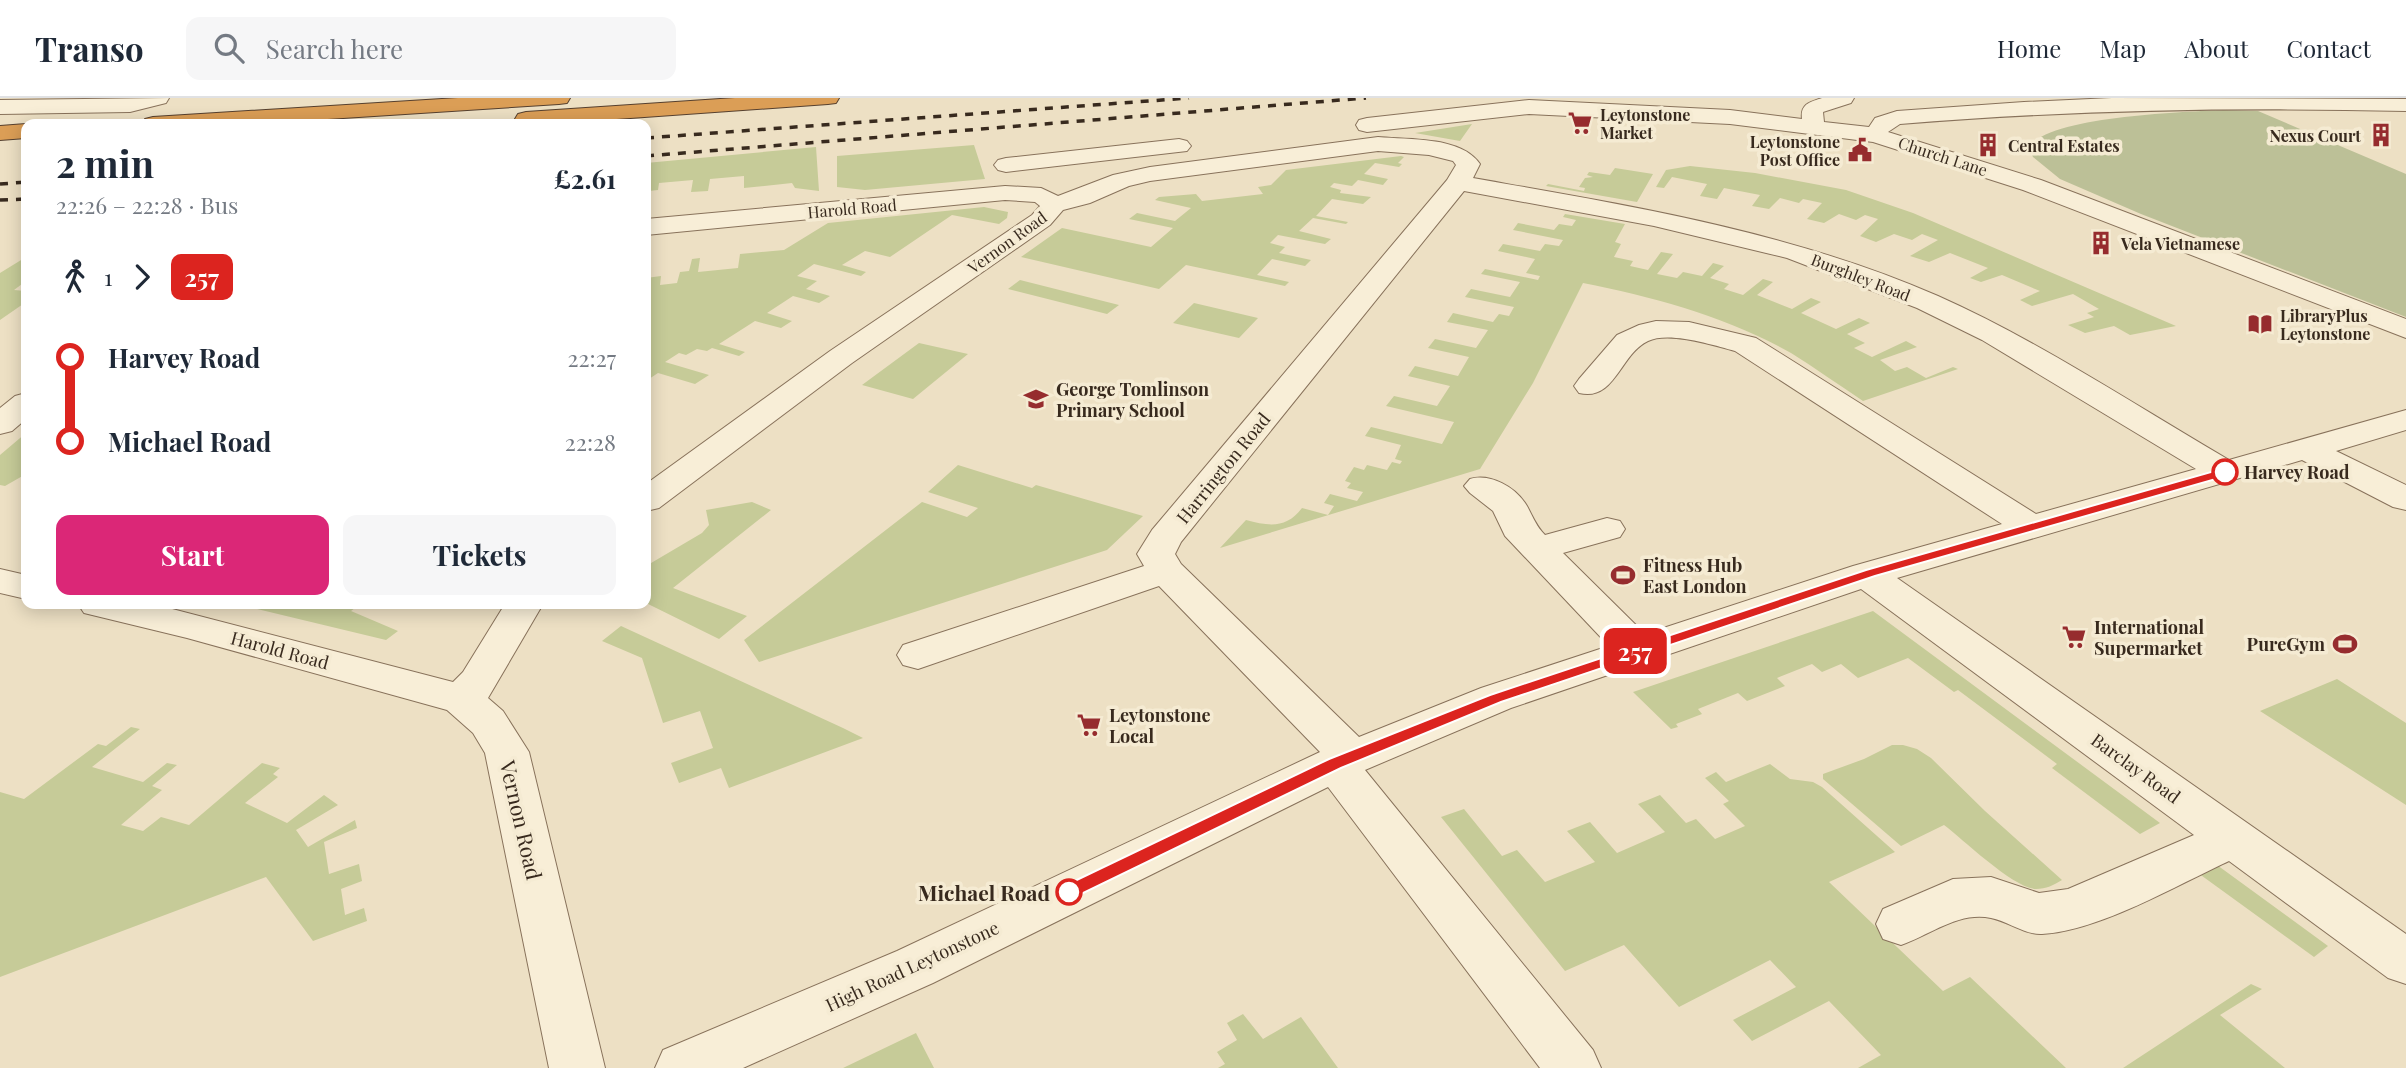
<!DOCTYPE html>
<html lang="en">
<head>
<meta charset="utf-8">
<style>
	:root { --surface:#fff; --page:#f6f6f7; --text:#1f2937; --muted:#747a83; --line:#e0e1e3; --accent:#db2777 }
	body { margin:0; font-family:"Playfair Display",serif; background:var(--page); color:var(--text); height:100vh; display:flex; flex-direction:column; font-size:26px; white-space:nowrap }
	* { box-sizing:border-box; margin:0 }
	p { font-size:23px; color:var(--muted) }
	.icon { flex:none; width:38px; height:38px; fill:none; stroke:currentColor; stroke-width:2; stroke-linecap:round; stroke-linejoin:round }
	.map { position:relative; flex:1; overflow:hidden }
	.sheet { position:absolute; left:21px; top:21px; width:630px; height:490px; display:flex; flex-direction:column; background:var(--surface); border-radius:14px; box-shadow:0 4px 18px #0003 }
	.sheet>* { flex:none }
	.badge { padding:0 14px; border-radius:10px; font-size:24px; line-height:46px }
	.map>.badge { position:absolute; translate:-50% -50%; box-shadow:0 0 0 4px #fff }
	.legs { display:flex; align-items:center; gap:10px; height:77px; padding:0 35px; font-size:23px }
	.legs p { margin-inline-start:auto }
	.headline { display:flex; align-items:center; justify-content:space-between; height:119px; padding:0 35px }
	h1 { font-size:38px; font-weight:700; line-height:52px }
	.primary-button { display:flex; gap:14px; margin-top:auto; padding:14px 35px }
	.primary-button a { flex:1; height:80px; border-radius:14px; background:var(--accent); color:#fff; font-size:28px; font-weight:700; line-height:80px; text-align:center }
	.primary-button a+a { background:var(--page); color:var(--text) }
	ul { padding:0 35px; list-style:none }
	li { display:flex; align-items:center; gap:24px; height:84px; font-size:26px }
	li i { display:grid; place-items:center; width:10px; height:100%; margin:0 9px; background:currentColor }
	li i::after { content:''; width:18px; height:18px; margin:-9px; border:5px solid; border-radius:50%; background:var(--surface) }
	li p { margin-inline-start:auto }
	li:first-child i { background:linear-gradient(#0000 50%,currentColor 0) }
	li:last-child i { background:linear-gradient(currentColor 50%,#0000 0) }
	header { display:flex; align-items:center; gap:42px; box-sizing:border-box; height:98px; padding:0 35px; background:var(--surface); border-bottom:2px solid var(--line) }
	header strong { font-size:33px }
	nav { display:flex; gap:38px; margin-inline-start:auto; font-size:24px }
	.search { width:490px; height:63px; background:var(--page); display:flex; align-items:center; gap:18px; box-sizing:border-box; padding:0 24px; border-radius:14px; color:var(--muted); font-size:26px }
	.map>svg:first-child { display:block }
	.green { fill:#c6cb98 }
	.cemetery { fill:#bcc097 }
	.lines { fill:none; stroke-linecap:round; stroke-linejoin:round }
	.minor-casing { stroke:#88725b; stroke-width:2 }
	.highway-casing { stroke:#56402f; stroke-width:2 }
	.minor { fill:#f8eed7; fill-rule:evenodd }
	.highway { fill:#db9e56; fill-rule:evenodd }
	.rail { stroke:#382a1e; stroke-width:3.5; stroke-dasharray:8 8; stroke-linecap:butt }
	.line-1 { fill:#dc241f; stroke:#fff; stroke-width:2 }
	.stop-1-dot { fill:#fff; stroke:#dc241f; stroke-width:3.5 }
	.labels { text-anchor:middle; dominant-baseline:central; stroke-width:7; stroke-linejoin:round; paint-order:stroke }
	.far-poi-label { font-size:16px; font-weight:bold; fill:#382a1e; stroke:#f5ebd3; text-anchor:start }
	.far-street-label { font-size:16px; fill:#382a1e; stroke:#f5ebd3 }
	.poi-label { font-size:18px; font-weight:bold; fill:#382a1e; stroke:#f5ebd3; text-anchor:start }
	.street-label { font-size:18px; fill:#382a1e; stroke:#f5ebd3 }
	.stop-label { font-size:18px; font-weight:bold; fill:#382a1e; stroke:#f5ebd3; text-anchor:start }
	.near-street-label { font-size:21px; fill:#382a1e; stroke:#f5ebd3 }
	.near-stop-label { font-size:21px; font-weight:bold; fill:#382a1e; stroke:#f5ebd3; text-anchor:end }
</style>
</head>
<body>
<header>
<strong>Transo</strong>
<div class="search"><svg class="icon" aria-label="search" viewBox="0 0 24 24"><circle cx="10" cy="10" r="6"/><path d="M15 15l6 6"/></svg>Search here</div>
<nav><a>Home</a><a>Map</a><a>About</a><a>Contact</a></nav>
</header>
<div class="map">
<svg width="2406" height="970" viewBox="0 0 2406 970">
	<rect width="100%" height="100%" fill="#ede0c4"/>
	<path class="green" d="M 1472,26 L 1460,43 L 1415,35 Z
		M 974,47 L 985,81 L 865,92 L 837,89 L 837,58 Z
		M 816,49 L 819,93 L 795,90 L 792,85 L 744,90 L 744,78 L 710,81 L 708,93 L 691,94 L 693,82 L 659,85 L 658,92 L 649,93 L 646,98 L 646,65 Z
		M 1401,58 L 1404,59 L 1398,65 L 1402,66 L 1399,69 L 1375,65 L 1364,76 L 1388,81 L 1383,87 L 1358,82 L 1352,88 L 1334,85 L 1330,89 L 1341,92 L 1340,95 L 1371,99 L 1363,106 L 1332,101 L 1316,118 L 1348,124 L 1346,126 L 1313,120 L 1299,133 L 1331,141 L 1325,146 L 1278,137 L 1270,145 L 1285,149 L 1279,155 L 1311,162 L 1305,168 L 1272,161 L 1257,177 L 1289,184 L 1285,188 L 1186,167 L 1159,191 L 1021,159 L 1062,130 L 1151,149 L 1173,130 L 1129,121 L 1137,115 L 1175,123 L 1191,110 L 1155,102 L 1159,99 L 1196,96 L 1202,103 L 1263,96 L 1258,89 L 1271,87 L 1286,72 Z
		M 1690,68 L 1755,75 L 1846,92 L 1913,115 L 2176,228 L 2130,237 L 2114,228 L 2085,235 L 2068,227 L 2094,219 L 2087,215 L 2099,211 L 2073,196 L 2032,208 L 2020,202 L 2040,193 L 2002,177 L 1981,184 L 1970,180 L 1988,170 L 1950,155 L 1929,164 L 1910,158 L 1938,142 L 1922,136 L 1912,142 L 1894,136 L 1876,144 L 1860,138 L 1878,121 L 1865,117 L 1856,122 L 1839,116 L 1824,125 L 1807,121 L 1822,105 L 1803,101 L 1799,105 L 1780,100 L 1769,111 L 1752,108 L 1760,97 L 1724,90 L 1717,101 L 1700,98 L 1707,86 L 1672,79 L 1664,90 L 1656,89 L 1666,72 Z
		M 1615,70 L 1653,76 L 1637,104 L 1546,88 L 1548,86 L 1584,93 L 1585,90 L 1579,89 L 1585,80 L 1593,79 L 1587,77 L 1589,74 L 1610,77 Z
		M 984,109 L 1008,114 L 1007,120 L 999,126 L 952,117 L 890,159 L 865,153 L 842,167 L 866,174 L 861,178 L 814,166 L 797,178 L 817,183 L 806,191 L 830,198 L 819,205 L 793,198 L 767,215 L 792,223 L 781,230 L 755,223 L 719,246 L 745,254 L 739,258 L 712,250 L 707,253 L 697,251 L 686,257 L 679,255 L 665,264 L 709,277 L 695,286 L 658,275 L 646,283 L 646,180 L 661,178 L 660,187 L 677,185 L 680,174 L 689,173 L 692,161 L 700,160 L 698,174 L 738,170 L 740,156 L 784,152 L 828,125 Z
		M 1565,116 L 1625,126 L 1615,144 L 1621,146 L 1614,159 L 1633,163 L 1630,168 L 1648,172 L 1661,154 L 1673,156 L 1657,176 L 1677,180 L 1683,174 L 1702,178 L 1713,165 L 1724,168 L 1710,180 L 1729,186 L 1724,191 L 1743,197 L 1763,181 L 1773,184 L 1757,197 L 1792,211 L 1811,200 L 1821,204 L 1801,215 L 1836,231 L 1859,220 L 1870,225 L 1847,236 L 1865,245 L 1854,250 L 1872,259 L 1906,243 L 1917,249 L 1880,262 L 1895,273 L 1907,269 L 1926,280 L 1953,269 L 1958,271 L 1863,303 C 1839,287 1815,270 1791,255 C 1727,219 1654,199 1583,185 L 1533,285 L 1480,371 L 1220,450 L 1246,422 C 1269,428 1286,431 1302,410 L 1328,417 L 1334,408 L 1324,405 L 1330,396 L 1357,403 L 1363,394 L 1347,390 L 1351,385 L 1345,383 L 1354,369 L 1364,372 L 1367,367 L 1387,372 L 1392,364 L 1400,366 L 1402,363 L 1395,361 L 1401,347 L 1365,338 L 1371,329 L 1442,346 L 1454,324 L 1386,308 L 1394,298 L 1437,308 L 1450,288 L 1408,278 L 1415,268 L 1458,278 L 1469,259 L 1428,250 L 1435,241 L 1476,250 L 1488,232 L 1447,224 L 1453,215 L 1493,224 L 1499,216 L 1509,218 L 1514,209 L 1465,199 L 1471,191 L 1510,199 L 1520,184 L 1481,176 L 1485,171 L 1538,182 L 1540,178 L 1526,175 L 1535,161 L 1498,153 L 1503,146 L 1540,153 L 1545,146 L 1559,148 L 1563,142 L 1513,132 L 1518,125 L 1554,132 L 1559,126 L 1572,128 L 1576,122 L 1563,119 Z
		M 26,159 L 26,183 L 14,192 L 26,193 L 26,204 L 0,222 L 0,175 Z
		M 1020,182 L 1119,207 L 1107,216 L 1008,191 Z
		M 1194,205 L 1258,220 L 1239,240 L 1173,225 Z
		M 919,245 L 968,256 L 913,301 L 862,287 Z
		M 26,335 L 26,376 L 5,388 L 0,387 L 0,357 Z
		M 958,367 L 1032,390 L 1036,387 L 1143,418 L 1107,452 L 759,564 L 744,542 L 922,404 L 967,419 L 978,410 L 928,394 Z
		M 752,404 L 771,412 L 673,490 L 747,518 L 719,541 L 646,505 L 646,468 L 702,435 L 709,427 L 706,412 Z
		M 236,506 L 360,506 L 351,513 L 398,533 L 386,542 Z
		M 1873,513 L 2160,725 L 2140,736 L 2052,670 L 2057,666 L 1958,592 L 1954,594 L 1908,560 L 1858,580 L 1841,566 L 1822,574 L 1812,566 L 1777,580 L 1785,588 L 1747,603 L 1738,595 L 1698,611 L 1702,616 L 1676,626 L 1678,629 L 1671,631 L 1633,594 Z
		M 621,528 L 843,630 L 863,640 L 729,690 L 721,670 L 679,685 L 671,665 L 713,650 L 700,613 L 663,625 L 642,560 L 602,543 Z
		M 2337,581 L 2406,625 L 2406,707 L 2260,613 Z
		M 131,629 L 140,631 L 92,669 L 143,684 L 167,665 L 177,667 L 152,688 L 162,692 L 121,727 L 143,733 L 161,719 L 189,727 L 262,665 L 280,670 L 273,676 L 278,679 L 245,705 L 287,725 L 324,697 L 338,707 L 296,732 L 308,749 L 355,722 L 357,730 L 324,744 L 329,776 L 359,766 L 362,783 L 341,791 L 345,817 L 364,810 L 367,823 L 313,843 L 266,779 L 0,879 L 0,694 L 24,701 L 98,646 L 106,648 Z
		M 1892,647 L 1903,647 L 1917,651 L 1931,660 L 1985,713 L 2062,782 C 2054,787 2046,791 2036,791 C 2013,790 1964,742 1944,727 L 1901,748 L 1823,681 L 1823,676 L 1864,661 Z
		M 1770,666 L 1790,681 L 1813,684 L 1822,689 L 1895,754 L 1829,784 L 1943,893 L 1970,879 L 2066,970 L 1858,970 L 1881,957 L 1829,903 L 1752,943 L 1733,922 L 1796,889 L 1770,862 L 1679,909 L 1624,847 L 1565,873 L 1441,719 L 1464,711 L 1502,758 L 1517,752 L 1545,784 L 1595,764 L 1567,733 L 1590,724 L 1617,755 L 1665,734 L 1638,706 L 1660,697 L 1686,725 L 1696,721 L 1715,741 L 1745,728 L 1723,706 L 1729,703 L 1705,680 L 1716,674 L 1726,684 Z
		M 2217,767 L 2328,848 L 2314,859 L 2198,775 Z
		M 2251,886 L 2262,891 L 2220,917 L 2285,970 L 2123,970 Z
		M 1243,916 L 1263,941 L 1301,919 L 1338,970 L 1218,970 L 1225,966 L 1217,954 L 1237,942 L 1227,925 Z
		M 916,935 L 934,970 L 843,970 Z"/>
	<path class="cemetery" d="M 2223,12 L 2258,13 L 2406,76 L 2406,219 L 2141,116 L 2060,81 L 2033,59 L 2029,51 C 2041,18 2189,14 2223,12 Z"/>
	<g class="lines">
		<g class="minor-casing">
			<path id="minor" d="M 169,0 L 166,5 L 130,14 L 0,16 L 0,2 Z
				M 1822,0 L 1854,0 L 1851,5 L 1823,14 L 1824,24 L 1869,29 L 1875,20 L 1897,13 L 2024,4 L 2112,0 L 2406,1 L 2406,13 C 2237,9 2069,12 1900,26 L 1888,34 L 2041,82 L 2406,221 L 2406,240 L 2023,92 L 1873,44 L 1730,26 L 1529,16 L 1367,34 L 1359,32 L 1356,27 L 1359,22 L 1367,20 L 1529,2 L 1730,12 L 1802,21 C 1800,6 1810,4 1822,0 Z
				M 1378,39 C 1409,42 1461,38 1480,66 L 1473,80 C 1631,108 1789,133 1938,198 C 2039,243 2133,306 2229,362 L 2406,312 L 2406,332 L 2336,353 L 2406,387 L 2406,412 L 2393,409 L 2302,362 L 1897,480 L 2406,836 L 2406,886 L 2388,880 L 2229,763 C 2177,787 2099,833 2042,836 C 2025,837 2007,823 1991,820 C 1959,813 1930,837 1901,847 L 1883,841 L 1876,826 L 1883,811 L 1953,781 L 1991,779 L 2039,795 L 2068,791 L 2194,737 L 1861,491 L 1511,610 L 1365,672 L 1593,952 L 1601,970 L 1540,970 L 1328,689 L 933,885 L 743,970 L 655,970 L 663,952 L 897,853 L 1320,654 L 1159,488 L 918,571 L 903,567 L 897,557 L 903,547 L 1144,468 L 1137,456 L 1152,432 L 1447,82 L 1456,67 L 1453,63 L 1429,57 L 1378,53 L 1150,83 L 1129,88 L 1090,105 L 1063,112 L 1050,127 L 852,265 L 659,410 L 646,413 L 646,386 L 830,253 L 1032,117 L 1040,108 L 1035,104 L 1005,102 L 646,137 L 646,121 L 1005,88 L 1041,90 L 1058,98 L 1113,77 L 1150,69 ZM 1464,93 L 1654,128 L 1787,160 L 1917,210 L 1982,242 L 2196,371 L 2036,416 L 1756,240 L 1689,224 L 1656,223 L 1639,227 L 1617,237 L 1579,281 L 1574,288 L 1579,295 C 1615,304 1620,256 1648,243 C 1669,233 1713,247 1735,253 L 2002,426 L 1853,468 L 1645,536 L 1563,455 L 1620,439 L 1625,431 L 1620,423 L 1607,420 L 1545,437 C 1536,428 1533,419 1527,408 C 1516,389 1490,375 1470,381 L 1464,388 L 1470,395 L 1493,413 L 1505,438 L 1609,548 L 1481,590 L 1359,639 L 1181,466 L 1175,456 L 1181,444 Z
				M 1179,41 L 1187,43 L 1191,48 L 1187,53 L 1006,74 L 998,72 L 994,67 L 998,62 L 1006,60 Z
				M 26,295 L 26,321 L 12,333 L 0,336 L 0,310 L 15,298 Z
				M 0,471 L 26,477 L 26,501 L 0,495 Z
				M 78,506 L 153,506 L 453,584 L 463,574 L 505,506 L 543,506 L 488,600 L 503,613 L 529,654 L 605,970 L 549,970 L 485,655 L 473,635 L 447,612 L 187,540 L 84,515 Z"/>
		</g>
		<g class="highway-casing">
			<path id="highway" d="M 458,0 L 570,0 L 567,5 L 559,6 L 252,26 L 142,26 L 145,21 L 153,19 Z
				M 735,0 L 839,0 L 836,5 L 828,6 L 546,26 L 520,26 L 515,21 L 518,16 L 526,14 Z
				M 26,26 L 26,40 L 0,42 L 0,28 Z"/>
		</g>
		<use href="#minor" class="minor"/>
		<use href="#highway" class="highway"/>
		<path class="rail" d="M 646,40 L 1189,0
			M 646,58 L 1366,0
			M 0,86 L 26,84
			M 0,102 L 26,101"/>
	</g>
	<path class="line-1" d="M 2225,370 L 2231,374 L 2230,377 L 1875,478 L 1501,604 L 1341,670 L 1075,799 L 1062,799 L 1060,794 L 1062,789 L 1329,661 L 1490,597 L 1866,472 Z"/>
	<defs>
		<g id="supermarket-bare" transform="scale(1.89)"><path d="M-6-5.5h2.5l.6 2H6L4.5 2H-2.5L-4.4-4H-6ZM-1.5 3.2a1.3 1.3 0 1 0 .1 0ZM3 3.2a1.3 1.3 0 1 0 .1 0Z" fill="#962c2e" stroke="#f5ebd3" stroke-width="2.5" paint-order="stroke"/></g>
		<g id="building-bare" transform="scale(1.89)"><path d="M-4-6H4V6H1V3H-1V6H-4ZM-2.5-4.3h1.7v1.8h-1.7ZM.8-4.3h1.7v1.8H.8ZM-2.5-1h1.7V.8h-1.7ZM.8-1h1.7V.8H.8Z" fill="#962c2e" stroke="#f5ebd3" stroke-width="2.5" paint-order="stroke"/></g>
		<g id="civic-bare" transform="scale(1.89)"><path d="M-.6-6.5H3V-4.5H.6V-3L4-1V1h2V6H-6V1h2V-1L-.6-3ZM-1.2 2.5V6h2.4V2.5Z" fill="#962c2e" stroke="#f5ebd3" stroke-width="2.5" paint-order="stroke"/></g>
		<g id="library-bare" transform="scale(1.89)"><path d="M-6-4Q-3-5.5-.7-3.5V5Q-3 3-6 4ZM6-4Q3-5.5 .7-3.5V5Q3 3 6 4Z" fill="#962c2e" stroke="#f5ebd3" stroke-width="2.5" paint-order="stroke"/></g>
		<g id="school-bare" transform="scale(1.89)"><path d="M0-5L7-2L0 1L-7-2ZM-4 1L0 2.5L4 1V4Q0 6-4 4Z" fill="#962c2e" stroke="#f5ebd3" stroke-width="2.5" paint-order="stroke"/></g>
		<g id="stadium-bare" transform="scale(1.89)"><path d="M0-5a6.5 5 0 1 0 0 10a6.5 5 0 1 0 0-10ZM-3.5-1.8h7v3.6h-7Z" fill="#962c2e" stroke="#f5ebd3" stroke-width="2.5" paint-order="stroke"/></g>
	</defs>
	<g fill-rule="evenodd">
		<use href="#supermarket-bare" x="1580" y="25"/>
		<use href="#building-bare" x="2381" y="37"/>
		<use href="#building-bare" x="1988" y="47"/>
		<use href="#civic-bare" x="1860" y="52"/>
		<use href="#building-bare" x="2101" y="145"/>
		<use href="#library-bare" x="2260" y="226"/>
		<use href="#school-bare" x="1036" y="301"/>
		<use href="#stadium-bare" x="1623" y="477"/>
		<use href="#supermarket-bare" x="2074" y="539"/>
		<use href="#stadium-bare" x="2345" y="546"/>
		<use href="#supermarket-bare" x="1089" y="627"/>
	</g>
	<g class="stop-1-dot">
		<circle cx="2225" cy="374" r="12"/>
		<circle cx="1069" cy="794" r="12"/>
	</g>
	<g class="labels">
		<g class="far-poi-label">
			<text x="1600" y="16">Leytonstone<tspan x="1600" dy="18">Market</tspan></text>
			<text x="2361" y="37" text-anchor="end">Nexus Court</text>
			<text x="1840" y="43" text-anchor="end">Leytonstone<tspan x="1840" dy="18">Post Office</tspan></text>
			<text x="2008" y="47">Central Estates</text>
			<text x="2121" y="145">Vela Vietnamese</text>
			<text x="2280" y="217">LibraryPlus<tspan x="2280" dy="18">Leytonstone</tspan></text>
		</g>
		<g class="far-street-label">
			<text transform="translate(1943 58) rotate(18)">Church Lane</text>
			<text transform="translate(852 110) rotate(-5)">Harold Road</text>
			<text transform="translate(1007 144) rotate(-36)">Vernon Road</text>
			<text transform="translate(1861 179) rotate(21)">Burghley Road</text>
		</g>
		<g class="poi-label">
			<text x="1056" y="291">George Tomlinson<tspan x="1056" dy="21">Primary School</tspan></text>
			<text x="1643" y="467">Fitness Hub<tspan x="1643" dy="21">East London</tspan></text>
			<text x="2094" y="529">International<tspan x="2094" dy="21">Supermarket</tspan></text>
			<text x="2325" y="546" text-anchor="end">PureGym</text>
			<text x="1109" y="617">Leytonstone<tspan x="1109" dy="21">Local</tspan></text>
		</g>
		<g class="street-label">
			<text transform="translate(1223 370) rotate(-51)">Harrington Road</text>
			<text transform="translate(280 552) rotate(15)">Harold Road</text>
			<text transform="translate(2136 670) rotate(36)">Barclay Road</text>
			<text transform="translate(912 868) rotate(-25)">High Road Leytonstone</text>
		</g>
		<g class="stop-label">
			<text x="2244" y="374">Harvey Road</text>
		</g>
		<g class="near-street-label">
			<text transform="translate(522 722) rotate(77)">Vernon Road</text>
		</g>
		<g class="near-stop-label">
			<text x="1050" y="794">Michael Road</text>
		</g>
	</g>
</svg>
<b class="badge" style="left:1635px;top:553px;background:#dc241f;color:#fff">257</b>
<section class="sheet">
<div class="headline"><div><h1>2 min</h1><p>22:26 – 22:28 · Bus</p></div><b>£2.61</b></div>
<div class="legs"><svg class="icon" aria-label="walk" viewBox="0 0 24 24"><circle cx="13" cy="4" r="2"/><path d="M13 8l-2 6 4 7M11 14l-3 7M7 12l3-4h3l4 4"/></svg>1<svg class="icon" aria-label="forward" viewBox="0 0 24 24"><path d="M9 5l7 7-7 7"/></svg><b class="badge" style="background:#dc241f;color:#fff">257</b></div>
<ul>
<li><i style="color:#dc241f"></i><b>Harvey Road</b><p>22:27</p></li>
<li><i style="color:#dc241f"></i><b>Michael Road</b><p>22:28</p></li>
</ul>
<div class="primary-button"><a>Start</a><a>Tickets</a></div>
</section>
</div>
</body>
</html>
